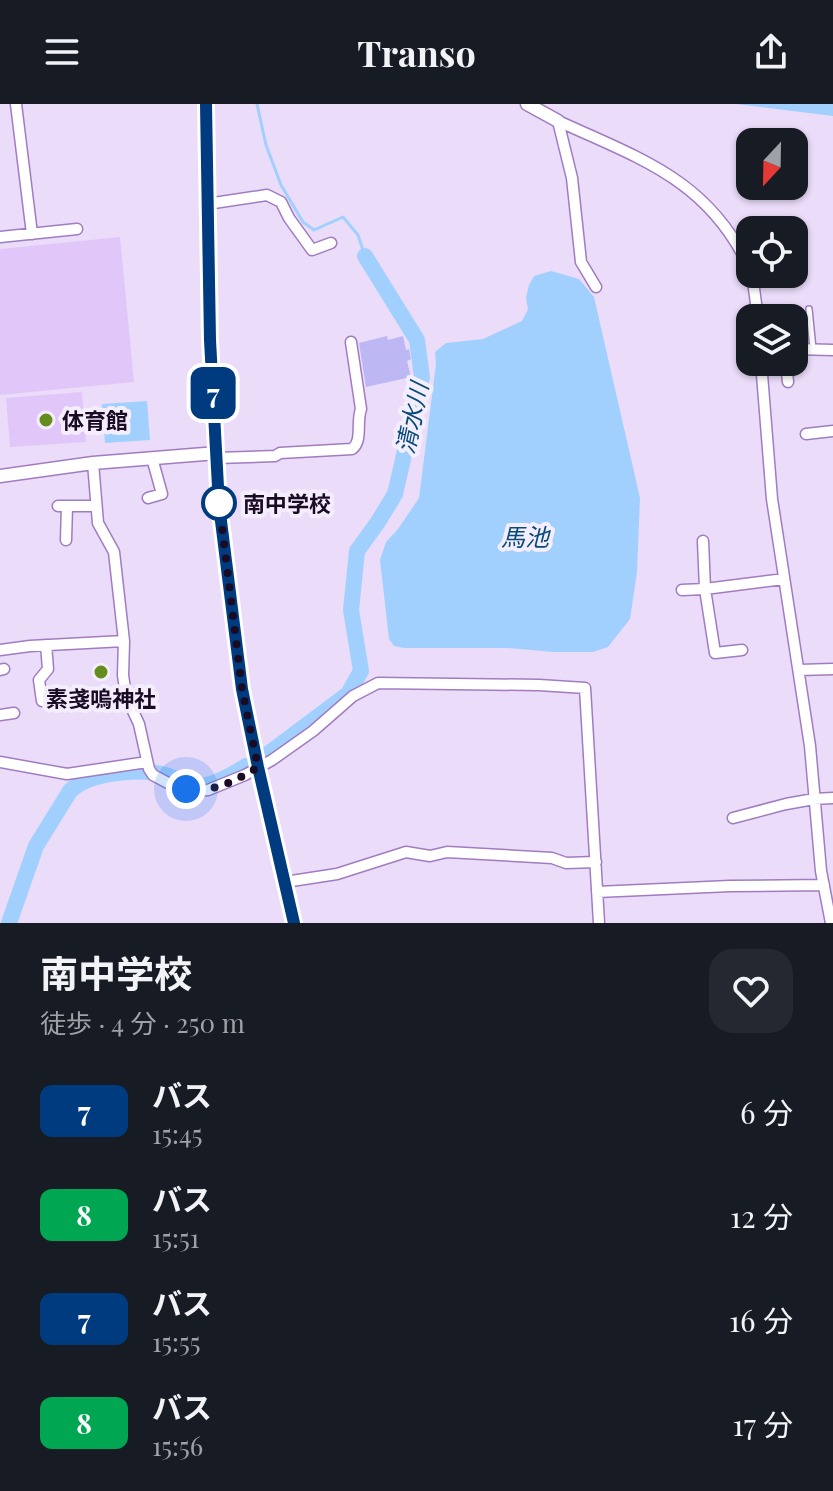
<!DOCTYPE html>
<html lang="ja">
<head>
<meta charset="utf-8">
<style>
	:root { --surface:#171b24; --page:#242831; --text:#f1f3f6; --muted:#9ea1a6 }
	body { margin:0; font-family:"Playfair Display","Noto Sans JP",serif; background:var(--page); color:var(--text); height:100vh; display:flex; flex-direction:column; font-size:30px; white-space:nowrap }
	* { box-sizing:border-box; margin:0 }
	p { font-size:26px; color:var(--muted) }
	.icon { flex:none; width:44px; height:44px; fill:none; stroke:currentColor; stroke-width:2; stroke-linecap:round; stroke-linejoin:round }
	.map { position:relative; height:819px; overflow:hidden }
	.details { display:flex; flex-direction:column; background:var(--surface); flex:1 }
	.details>* { flex:none }
	.badge { padding:0 16px; border-radius:12px; font-size:28px; line-height:52px }
	.needle { width:52px; rotate:202deg }
	.tools { position:absolute; left:736px; top:24px; display:grid; gap:16px }
	.tools a { display:grid; place-items:center; width:72px; height:72px; border-radius:16px; background:var(--surface); box-shadow:0 2px 6px #0004; font-size:40px }
	.you { position:absolute; width:40px; height:40px; margin:-20px; border:6px solid #fff; border-radius:50%; background:#1a73e8; box-shadow:0 0 0 12px #1a73e833 }
	.map>.badge { position:absolute; translate:-50% -50%; box-shadow:0 0 0 4px #fff }
	.round { display:grid; place-items:center; flex:none; width:84px; height:84px; border-radius:24px; background:var(--page) }
	.headline { display:flex; align-items:center; justify-content:space-between; height:136px; padding:0 40px }
	h1 { font-size:38px; font-weight:700; line-height:60px }
	ul { padding:0; list-style:none }
	li { display:flex; align-items:center; gap:24px; height:104px; padding:0 40px }
	li div { flex:1 }
	li b { display:block; font-size:30px }
	li em { font-style:normal }
	li .badge { min-width:88px; font-weight:700; text-align:center }
	header { display:flex; justify-content:space-between; align-items:center; height:104px; padding:0 40px; background:var(--surface); font-size:36px; font-weight:700 }
	.map>svg:first-child { display:block }
	.green { fill:#e1c7f9 }
	.water { fill:#a2d0fe }
	.lines { fill:none; stroke-linecap:round; stroke-linejoin:round }
	.stream { stroke:#a2d0fe; stroke-width:3 }
	.river { stroke:#a2d0fe; stroke-width:16 }
	.building { fill:#bdb7f4 }
	.service-casing { stroke:#a17cc0; stroke-width:8 }
	.minor-casing { stroke:#a17cc0; stroke-width:13 }
	.tertiary-casing { stroke:#a17cc0; stroke-width:15 }
	.service { stroke:#fff; stroke-width:5 }
	.minor { stroke:#fff; stroke-width:10 }
	.tertiary { stroke:#fff; stroke-width:12 }
	.line-casing { stroke:#fff; stroke-width:18 }
	.line { stroke:#003b80; stroke-width:12 }
	.walk { stroke:#190b24; stroke-width:8; stroke-dasharray:0 14.4 }
	.poi-dot { fill:#648d1d; stroke:#f4edfc; stroke-width:3 }
	.stop-dot { fill:#fff; stroke:#003b80; stroke-width:4 }
	.labels { text-anchor:middle; dominant-baseline:central; stroke-width:8; stroke-linejoin:round; paint-order:stroke }
	.poi-label { font-size:22px; font-weight:bold; fill:#190b24; stroke:#f4edfc; text-anchor:start }
	.stop-label { font-size:22px; font-weight:bold; fill:#190b24; stroke:#f4edfc; text-anchor:start }
	.water-label { font-size:24px; font-style:italic; fill:#064a7c; stroke:#f4edfc }
</style>
</head>
<body>
<header><svg class="icon" aria-label="menu" viewBox="0 0 24 24"><path d="M4 6h16M4 12h16M4 18h16"/></svg>Transo<svg class="icon" aria-label="share" viewBox="0 0 24 24"><path d="M12 15V3M7 8l5-5 5 5M5 13v7h14v-7"/></svg></header>
<div class="map">
<svg width="833" height="819" viewBox="0 0 833 819">
	<rect width="100%" height="100%" fill="#ebdcfa"/>
	<path class="green" d="M 120,133 L 134,278 L 0,291 L 0,145 Z
		M 82,288 L 86,338 L 10,343 L 6,294 Z"/>
	<path class="water" d="M 736,0 L 833,0 L 833,12 Z
		M 551,167 L 579,175 L 594,193 L 640,394 L 637,468 L 630,515 L 608,543 L 593,548 L 554,548 L 507,544 L 404,544 L 394,542 L 389,535 L 380,456 L 386,438 L 398,425 L 419,394 L 436,260 L 435,248 L 446,239 L 483,235 L 522,217 L 528,205 L 526,194 L 529,181 L 534,172 Z
		M 147,297 L 150,336 L 105,339 L 102,300 Z"/>
	<g class="lines">
		<path class="stream" d="M 257,0 L 266,41 L 281,81 L 303,118 L 314,126 L 343,113 L 358,131 L 365,152"/>
		<path class="river" d="M 268,650 L 348,590 L 361,567 L 351,506 L 357,447 L 378,418 L 395,390 L 422,273 L 417,236 L 365,152
			M 9,819 L 36,742 L 70,687 C 89,668 140,664 165,671 C 179,675 192,685 207,681 C 220,678 235,669 246,662"/>
	</g>
	<path class="building" d="M 387,232 L 388,236 L 403,232 L 406,246 L 409,245 L 411,255 L 407,257 L 411,273 L 366,283 L 359,239 Z"/>
	<g class="lines">
		<g class="service-casing">
			<path id="service" d="M 809,205 L 813,245"/>
		</g>
		<g class="minor-casing">
			<path id="minor" d="M 16,0 L 32,130
				M 558,17 C 641,55 709,76 750,165
				M 558,17 L 572,74 L 581,158 L 596,183
				M 207,100 L 267,91 L 281,98 L 289,114 L 312,146 L 331,139
				M 0,133 L 77,125
				M 752,170 L 758,214
				M 794,245 L 833,246
				M 761,258 L 772,395 L 810,642 L 821,767 L 831,819
				M 786,258 L 788,278
				M 806,330 L 833,327
				M 217,354 L 275,352 L 280,349 L 352,345 C 363,337 356,318 361,305 L 351,238
				M 93,359 L 98,419 L 114,448 L 124,537 L 123,571 L 126,592 L 139,620 L 149,665 L 153,671 L 168,679 L 199,687 L 208,686 L 245,671 L 272,656 L 313,627 L 353,592 L 378,579 L 539,581 L 585,584 L 599,819
				M 148,394 L 162,390 L 152,354
				M 58,402 L 96,402
				M 66,436 L 67,402
				M 682,486 L 705,485 L 703,437
				M 0,546 L 30,542 L 124,537
				M 742,546 L 715,549 L 705,485 L 784,475
				M 0,566 L 4,565
				M 799,566 L 833,565
				M 42,597 L 39,576 L 48,565 L 46,541
				M 0,611 L 14,609
				M 0,658 L 67,670 L 147,658
				M 733,714 L 786,700 L 814,695 L 833,694
				M 285,778 L 337,770 L 406,748 L 430,752 L 447,748 L 552,754 L 566,759 L 596,758
				M 597,788 L 730,782 L 824,781"/>
		</g>
		<g class="tertiary-casing">
			<path id="tertiary" d="M 206,0 L 210,236 L 219,401 L 242,585 L 258,663 L 294,819
				M 527,0 L 558,17
				M 0,372 L 93,359 L 217,349"/>
		</g>
		<use href="#service" class="service"/>
		<use href="#minor" class="minor"/>
		<use href="#tertiary" class="tertiary"/>
	</g>
	<g class="lines">
		<g class="line-casing">
			<path id="line" d="M 206,0 L 210,236 L 219,401 L 242,585 L 258,663 L 294,819"/>
		</g>
		<use href="#line" class="line"/>
		<path class="walk" d="M 186,685 C 212,689 236,677 258,663 L 242,585 L 219,399"/>
	</g>
	<g class="poi-dot">
		<circle cx="46" cy="316" r="8"/>
		<circle cx="101" cy="568" r="8"/>
	</g>
	<circle class="stop-dot" cx="219" cy="399" r="16"/>
	<g class="labels">
		<g class="poi-label">
			<text x="62" y="316">体育館</text>
			<text x="101" y="594" text-anchor="middle">素戔嗚神社</text>
		</g>
		<g class="stop-label">
			<text x="243" y="399">南中学校</text>
		</g>
		<g class="water-label">
			<text transform="translate(411 314) rotate(-78)">清水川</text>
			<text x="525" y="432">馬池</text>
		</g>
	</g>
</svg>
<div class="tools">
<a><svg class="needle" viewBox="-14 -14 28 28"><path d="M0-13l5 13h-10z" fill="#e53935"/><path d="M0 13l5-13h-10z" fill="#9ea1a6"/></svg></a>
<a><svg class="icon" aria-label="locate" viewBox="0 0 24 24"><circle cx="12" cy="12" r="6"/><path d="M12 2v4M12 18v4M2 12h4M18 12h4"/></svg></a>
<a><svg class="icon" aria-label="layers" viewBox="0 0 24 24"><path d="M12 4l9 5-9 5-9-5zM3 14l9 5 9-5"/></svg></a>
</div>
<div class="you" style="left:186px;top:685px"></div>
<b class="badge" style="left:213px;top:289px;background:#003b80;color:#fff">7</b>
</div>
<section class="details">
<div class="headline"><div><h1>南中学校</h1><p>徒歩 · 4 分 · 250 m</p></div><a class="round"><svg class="icon" aria-label="heart" viewBox="0 0 24 24"><path d="M12 20l-8-8c-3-5 5-10 8-4 3-6 11-1 8 4z"/></svg></a></div>
<ul>
<li><span class="badge" style="background:#003b80;color:#fff">7</span><div><b>バス</b><p>15:45</p></div><em>6 分</em></li>
<li><span class="badge" style="background:#00a651;color:#fff">8</span><div><b>バス</b><p>15:51</p></div><em>12 分</em></li>
<li><span class="badge" style="background:#003b80;color:#fff">7</span><div><b>バス</b><p>15:55</p></div><em>16 分</em></li>
<li><span class="badge" style="background:#00a651;color:#fff">8</span><div><b>バス</b><p>15:56</p></div><em>17 分</em></li>
</ul>
</section>
</body>
</html>
